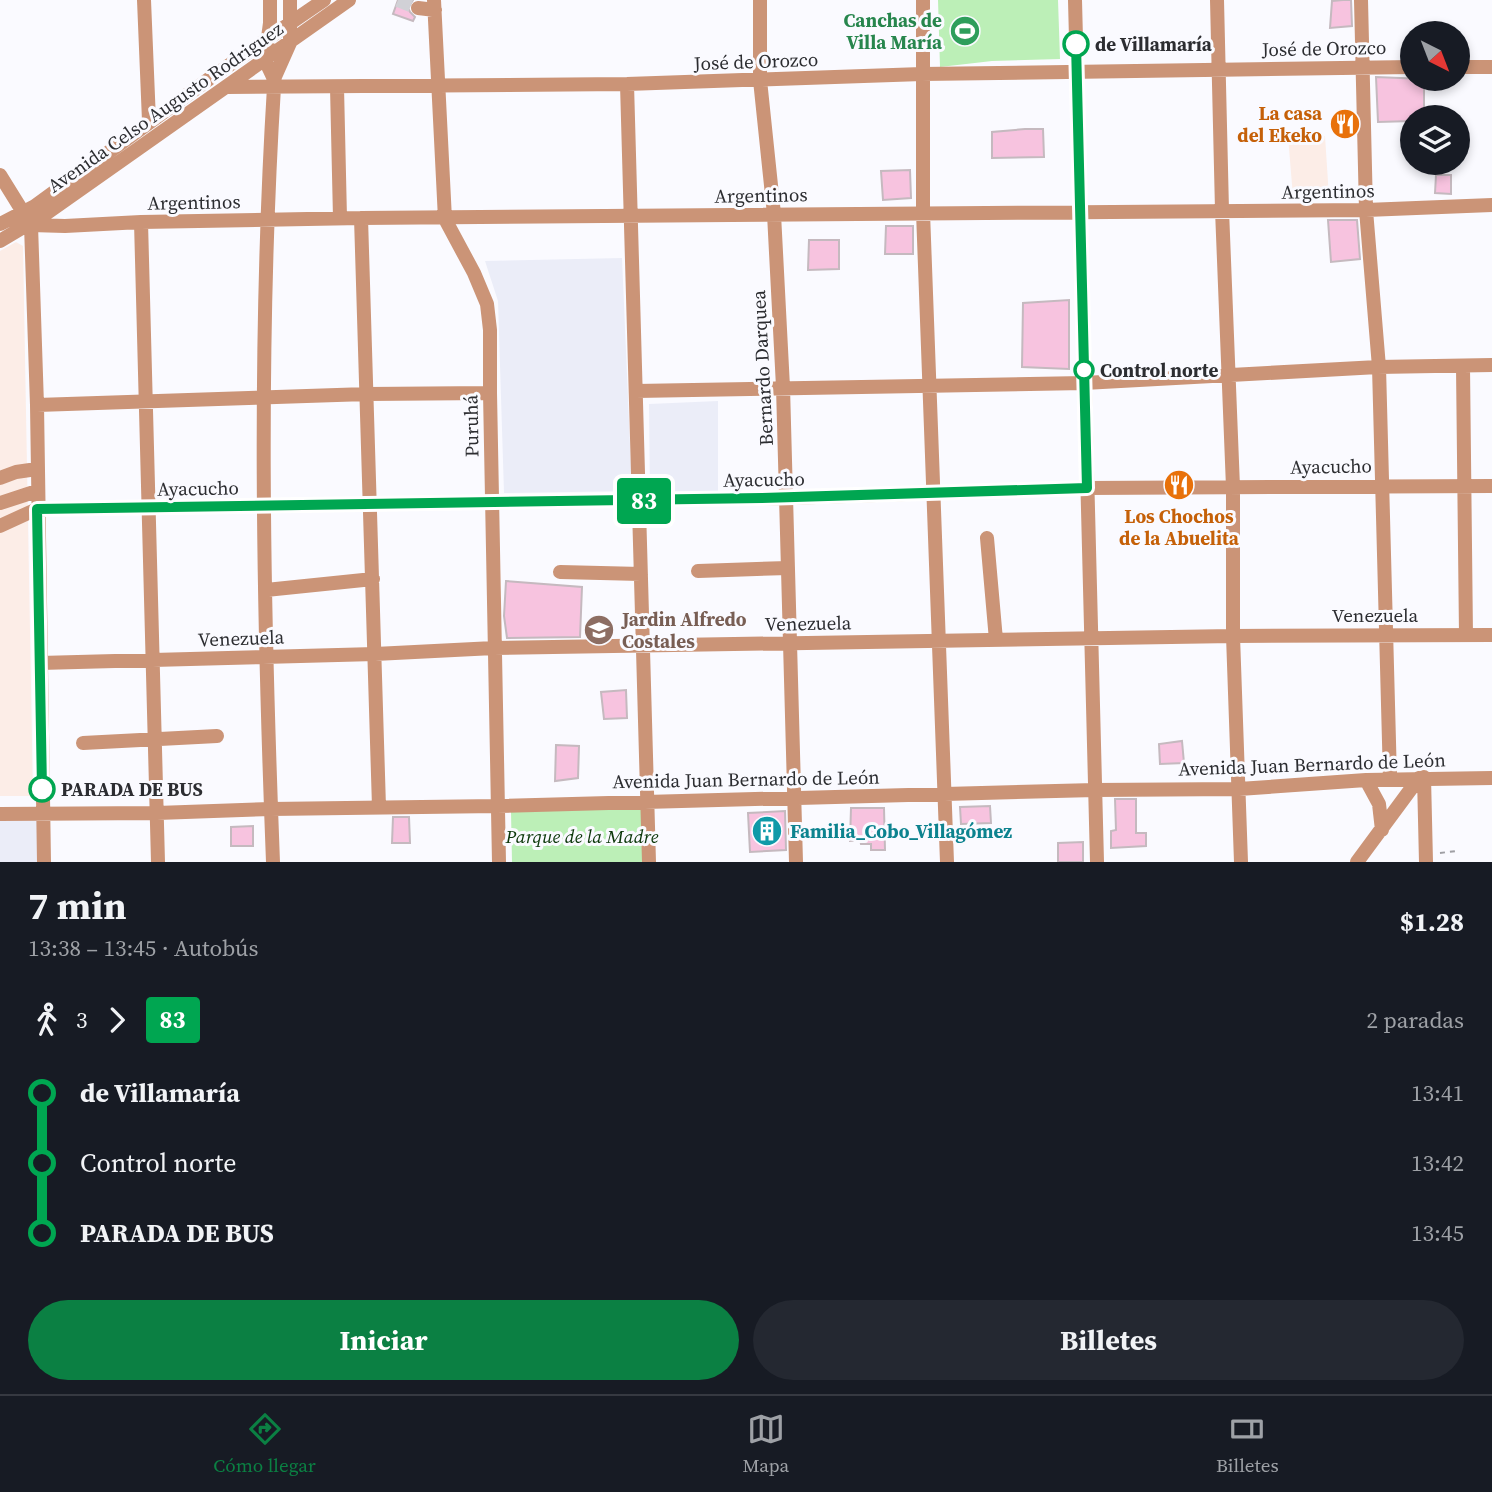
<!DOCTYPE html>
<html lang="es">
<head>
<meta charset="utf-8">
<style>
	:root { --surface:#171b24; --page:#242831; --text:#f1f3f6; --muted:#9ea1a6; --line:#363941; --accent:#0b8043 }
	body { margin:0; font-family:"Source Serif 4",serif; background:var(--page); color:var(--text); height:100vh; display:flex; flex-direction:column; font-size:26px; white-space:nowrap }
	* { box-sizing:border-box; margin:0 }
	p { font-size:23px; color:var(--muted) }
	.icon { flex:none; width:38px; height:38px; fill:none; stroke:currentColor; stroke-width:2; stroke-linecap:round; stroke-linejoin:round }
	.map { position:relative; height:862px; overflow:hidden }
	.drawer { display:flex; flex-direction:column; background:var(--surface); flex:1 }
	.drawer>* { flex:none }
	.badge { padding:0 14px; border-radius:5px; font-size:24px; line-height:46px }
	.needle { width:46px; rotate:138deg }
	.fabs { position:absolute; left:1400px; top:21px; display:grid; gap:14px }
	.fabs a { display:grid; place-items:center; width:70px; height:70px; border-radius:50%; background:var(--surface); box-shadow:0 4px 10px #0003; font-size:35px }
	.map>.badge { position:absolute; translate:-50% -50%; box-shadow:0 0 0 4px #fff }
	.legs { display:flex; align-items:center; gap:10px; height:77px; padding:0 28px; font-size:23px }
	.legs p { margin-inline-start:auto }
	.headline { display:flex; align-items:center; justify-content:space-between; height:119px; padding:0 28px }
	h1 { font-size:38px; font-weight:700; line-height:52px }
	.button { display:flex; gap:14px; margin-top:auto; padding:14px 28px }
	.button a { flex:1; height:80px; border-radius:42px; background:var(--accent); color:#fff; font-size:28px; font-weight:700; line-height:80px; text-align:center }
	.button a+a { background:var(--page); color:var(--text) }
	ul { padding:0 28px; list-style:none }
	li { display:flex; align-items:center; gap:24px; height:70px; font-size:26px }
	li i { display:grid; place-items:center; width:10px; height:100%; margin:0 9px; background:currentColor }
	li i::after { content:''; width:18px; height:18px; margin:-9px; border:5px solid; border-radius:50%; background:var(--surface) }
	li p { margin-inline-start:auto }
	li:first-child i { background:linear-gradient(#0000 50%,currentColor 0) }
	li:last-child i { background:linear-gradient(currentColor 50%,#0000 0) }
	.tabs { display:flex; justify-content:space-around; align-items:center; height:98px; border-top:2px solid var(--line); background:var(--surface); font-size:19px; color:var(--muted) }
	.tabs a { display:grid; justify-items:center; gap:4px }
	.tabs .on { color:var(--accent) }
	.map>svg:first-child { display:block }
	.commercial { fill:#fcede7 }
	.built { fill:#ebedf8 }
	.green { fill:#bcefb7 }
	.building { fill:#f7c3df; stroke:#c5b9bf; stroke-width:2 }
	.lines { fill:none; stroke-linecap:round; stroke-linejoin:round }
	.minor-tunnel { stroke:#d1d1d6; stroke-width:14; stroke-dasharray:14 7; stroke-linecap:butt }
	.path { stroke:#9f9fa4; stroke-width:2; stroke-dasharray:5 5; stroke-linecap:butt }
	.minor { stroke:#cb9477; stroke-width:14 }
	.line-1-casing { stroke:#fff; stroke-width:16 }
	.line-1 { stroke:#00a651; stroke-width:10 }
	.stop-1-dot { fill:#fff; stroke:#00a651; stroke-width:3.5 }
	.labels { text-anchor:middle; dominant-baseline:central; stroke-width:6; stroke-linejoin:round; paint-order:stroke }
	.leisure-label { font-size:19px; font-weight:bold; fill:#27864d; stroke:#fafaff; text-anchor:end }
	.stop-label { font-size:19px; font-weight:bold; fill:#2c2d31; stroke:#fafaff; text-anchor:start }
	.street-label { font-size:19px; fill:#2c2d31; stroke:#fafaff }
	.food-label { font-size:19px; font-weight:bold; fill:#c56008; stroke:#fafaff; text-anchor:end }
	.education-label { font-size:19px; font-weight:bold; fill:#785e54; stroke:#fafaff; text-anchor:start }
	.culture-label { font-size:19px; font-weight:bold; fill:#0d838f; stroke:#fafaff; text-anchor:start }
	.park-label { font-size:19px; font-style:italic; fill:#0b3709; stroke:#fafaff }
</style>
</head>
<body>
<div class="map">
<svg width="1492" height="862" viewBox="0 0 1492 862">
	<rect width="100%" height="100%" fill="#fafaff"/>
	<path class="commercial" d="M 1288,136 L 1325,136 L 1329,197 L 1293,197 Z
		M 16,242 L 23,246 L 33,796 L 0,796 L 0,251 Z"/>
	<path class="built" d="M 622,258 L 632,491 L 504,493 L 498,301 L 485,261 Z
		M 718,401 L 718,492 L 650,494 L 649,404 Z
		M 37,813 L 38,862 L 0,862 L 0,814 Z"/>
	<path class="green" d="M 938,0 L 1058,0 L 1060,59 L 992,61 L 940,67 Z
		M 642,808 L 643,862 L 512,862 L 511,812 Z"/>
	<path class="building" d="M 398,0 L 413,0 L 408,8 L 410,12 L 415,17 L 413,21 L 393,14 Z
		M 1343,0 L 1351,0 L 1352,26 L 1330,28 L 1332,1 Z
		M 1376,77 L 1424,79 L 1424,117 L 1412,117 L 1412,121 L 1378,122 Z
		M 1025,129 L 1043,129 L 1044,157 L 992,158 L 992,132 Z
		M 910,170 L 911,198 L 883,200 L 881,171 Z
		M 1436,175 L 1451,175 L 1451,194 L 1435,193 Z
		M 1328,220 L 1357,220 L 1360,259 L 1331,262 Z
		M 886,226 L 913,226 L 913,254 L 885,254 Z
		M 809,240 L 839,240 L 839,269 L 808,270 Z
		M 1069,300 L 1069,369 L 1022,367 L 1023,303 Z
		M 506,581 L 582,587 L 580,637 L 507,638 L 504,616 Z
		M 626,690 L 627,718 L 604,719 L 601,692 Z
		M 1182,741 L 1184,763 L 1160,764 L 1159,744 Z
		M 556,745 L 579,746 L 578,778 L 555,781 Z
		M 1115,799 L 1136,799 L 1136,833 L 1146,833 L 1146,846 L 1111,848 L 1111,831 L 1116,830 Z
		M 990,806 L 991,823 L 961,824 L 960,807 Z
		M 851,808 L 884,808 L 885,850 L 871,850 L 871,844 L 861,844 L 860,840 L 850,841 Z
		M 785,811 L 786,850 L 750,852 L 748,813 Z
		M 393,817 L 409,817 L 410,843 L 392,843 Z
		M 253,826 L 253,846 L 231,846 L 231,827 Z
		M 1083,842 L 1083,862 L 1058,862 L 1058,843 Z"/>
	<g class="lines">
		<path class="minor-tunnel" d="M 398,0 L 418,8"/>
		<path class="path" d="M 1440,853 L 1456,851"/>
		<path class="minor" d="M 144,0 L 149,121
			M 270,0 L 270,23 L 265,60 L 274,79 L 274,87 C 258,345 263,604 273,862
			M 434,0 L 445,219 L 474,273 L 487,304 L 490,330 L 490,393 L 499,862
			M 760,0 L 760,80 L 774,214 L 783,387 L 796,862
			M 923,0 L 923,212 L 947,862
			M 1075,0 L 1097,862
			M 1217,0 L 1222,210 L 1233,487 L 1233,636 L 1241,862
			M 1361,0 L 1366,210 L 1379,367 L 1390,779
			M 418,8 L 435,10
			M 1458,67 L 1492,67
			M 274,79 L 290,43 L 290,0
			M 627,84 L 649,862
			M 227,87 L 627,84 L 922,74 L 1412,67
			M 337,87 L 340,218
			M 0,175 L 31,225 L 37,405 L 44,862
			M 361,218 L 379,807
			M 141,222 L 158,862
			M 0,224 L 35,206 L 209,79 L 324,0
			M 31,225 L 65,226 L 141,222 L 361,218 L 1366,210 L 1492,205
			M 0,241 L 47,213 L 349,0
			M 1463,367 L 1466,635
			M 636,391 L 1084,383 L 1378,367 L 1492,365
			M 37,405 L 367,394 L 490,393
			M 0,478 L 16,472 L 37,469
			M 0,503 L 37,491
			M 0,526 L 37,509 L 787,498 L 1087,488 L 1492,486
			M 987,538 L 996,640
			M 698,571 L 788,568
			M 560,572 L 641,574
			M 266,590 L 373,579
			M 40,663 L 375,654 L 494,648 L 1233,636 L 1492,635
			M 83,743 L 217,736
			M 1424,777 L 1426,862
			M 1366,780 L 1379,804 L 1382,830
			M 0,814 L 157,813 L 271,809 L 497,806 L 1095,790 L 1239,789 L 1366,780 L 1492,778
			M 1357,862 L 1419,778"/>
	</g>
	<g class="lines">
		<g class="line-1-casing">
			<path id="line-1" d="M 42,789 L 37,509 L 762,498 L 1087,488 L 1076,44"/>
		</g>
		<use href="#line-1" class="line-1"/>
	</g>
	<defs>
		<g id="stadium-disc" transform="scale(1.575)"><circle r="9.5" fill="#2e9e5b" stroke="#fafaff"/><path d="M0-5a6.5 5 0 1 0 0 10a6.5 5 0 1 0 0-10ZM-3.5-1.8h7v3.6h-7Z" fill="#fff"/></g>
		<g id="restaurant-disc" transform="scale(1.575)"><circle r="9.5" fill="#e8710a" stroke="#fafaff"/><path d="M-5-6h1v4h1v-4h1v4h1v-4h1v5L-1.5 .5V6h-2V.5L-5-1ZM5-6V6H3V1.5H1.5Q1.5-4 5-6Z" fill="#fff"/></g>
		<g id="school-disc" transform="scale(1.575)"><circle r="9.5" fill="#8d6e63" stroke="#fafaff"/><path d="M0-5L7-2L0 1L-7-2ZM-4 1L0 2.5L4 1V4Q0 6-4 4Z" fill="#fff"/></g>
		<g id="building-disc" transform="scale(1.575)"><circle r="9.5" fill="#0f9aa8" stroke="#fafaff"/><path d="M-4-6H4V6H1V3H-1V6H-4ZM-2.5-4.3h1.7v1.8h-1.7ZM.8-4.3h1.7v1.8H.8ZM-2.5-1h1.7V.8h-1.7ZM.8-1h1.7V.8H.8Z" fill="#fff"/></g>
	</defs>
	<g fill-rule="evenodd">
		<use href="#stadium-disc" x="965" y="31"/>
		<use href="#restaurant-disc" x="1345" y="124"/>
		<use href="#restaurant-disc" x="1179" y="485"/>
		<use href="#school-disc" x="599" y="630"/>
		<use href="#building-disc" x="767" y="831"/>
	</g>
	<g class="stop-1-dot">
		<circle cx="1076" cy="44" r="12"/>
		<circle cx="1084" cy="370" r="9"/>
		<circle cx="42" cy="789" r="12"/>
	</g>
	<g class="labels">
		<g class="leisure-label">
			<text x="942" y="20">Canchas de<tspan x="942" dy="22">Villa María</tspan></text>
		</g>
		<g class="stop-label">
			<text x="1095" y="44">de Villamaría</text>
			<text x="1100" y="370">Control norte</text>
			<text x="61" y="789">PARADA DE BUS</text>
		</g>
		<g class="street-label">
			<text transform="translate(1324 48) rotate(-1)">José de Orozco</text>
			<text transform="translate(756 61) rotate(-2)">José de Orozco</text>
			<text transform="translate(165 107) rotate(-35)">Avenida Celso Augusto Rodriguez</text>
			<text transform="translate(1328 191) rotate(-1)">Argentinos</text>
			<text transform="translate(761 195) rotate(-1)">Argentinos</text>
			<text transform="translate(194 202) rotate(-1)">Argentinos</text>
			<text transform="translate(762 368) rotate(-93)">Bernardo Darquea</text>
			<text transform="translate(471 426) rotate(-91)">Puruhá</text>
			<text transform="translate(1331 466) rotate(-1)">Ayacucho</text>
			<text transform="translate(764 479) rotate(-1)">Ayacucho</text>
			<text transform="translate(198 488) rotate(-1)">Ayacucho</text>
			<text x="1375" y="615">Venezuela</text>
			<text transform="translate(808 623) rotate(-1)">Venezuela</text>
			<text transform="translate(241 638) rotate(-2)">Venezuela</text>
			<text transform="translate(1312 764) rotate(-2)">Avenida Juan Bernardo de León</text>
			<text transform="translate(746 779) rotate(-1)">Avenida Juan Bernardo de León</text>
		</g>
		<g class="food-label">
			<text x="1322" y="113">La casa<tspan x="1322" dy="22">del Ekeko</tspan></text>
			<text x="1179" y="516" text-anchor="middle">Los Chochos<tspan x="1179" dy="22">de la Abuelita</tspan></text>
		</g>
		<g class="education-label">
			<text x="622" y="619">Jardin Alfredo<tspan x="622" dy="22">Costales</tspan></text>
		</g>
		<g class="culture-label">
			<text x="790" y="831">Familia_Cobo_Villagómez</text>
		</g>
		<g class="park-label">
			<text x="582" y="836">Parque de la Madre</text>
		</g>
	</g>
</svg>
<div class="fabs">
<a><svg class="needle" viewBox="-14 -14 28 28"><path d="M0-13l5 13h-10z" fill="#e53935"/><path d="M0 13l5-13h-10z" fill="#9ea1a6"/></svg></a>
<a><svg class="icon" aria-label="layers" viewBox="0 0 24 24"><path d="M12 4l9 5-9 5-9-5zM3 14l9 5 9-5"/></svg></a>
</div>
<b class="badge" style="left:644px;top:501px;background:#00a651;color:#fff">83</b>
</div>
<section class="drawer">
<div class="headline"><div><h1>7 min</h1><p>13:38 – 13:45 · Autobús</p></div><b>$1.28</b></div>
<div class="legs"><svg class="icon" aria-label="walk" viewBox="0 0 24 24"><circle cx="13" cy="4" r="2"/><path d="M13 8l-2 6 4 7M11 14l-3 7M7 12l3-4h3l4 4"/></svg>3<svg class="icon" aria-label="forward" viewBox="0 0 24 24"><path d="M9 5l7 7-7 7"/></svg><b class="badge" style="background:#00a651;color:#fff">83</b><p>2 paradas</p></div>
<ul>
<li><i style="color:#00a651"></i><b>de Villamaría</b><p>13:41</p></li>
<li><i style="color:#00a651"></i><span>Control norte</span><p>13:42</p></li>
<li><i style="color:#00a651"></i><b>PARADA DE BUS</b><p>13:45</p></li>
</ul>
<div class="button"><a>Iniciar</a><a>Billetes</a></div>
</section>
<nav class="tabs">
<a class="on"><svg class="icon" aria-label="directions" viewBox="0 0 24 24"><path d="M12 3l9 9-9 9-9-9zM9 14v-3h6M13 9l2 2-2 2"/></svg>Cómo llegar</a>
<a><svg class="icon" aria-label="map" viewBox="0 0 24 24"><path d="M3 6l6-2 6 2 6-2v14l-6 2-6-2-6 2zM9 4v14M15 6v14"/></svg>Mapa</a>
<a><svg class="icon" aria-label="tickets" viewBox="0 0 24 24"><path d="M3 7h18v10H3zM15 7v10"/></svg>Billetes</a>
</nav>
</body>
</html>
